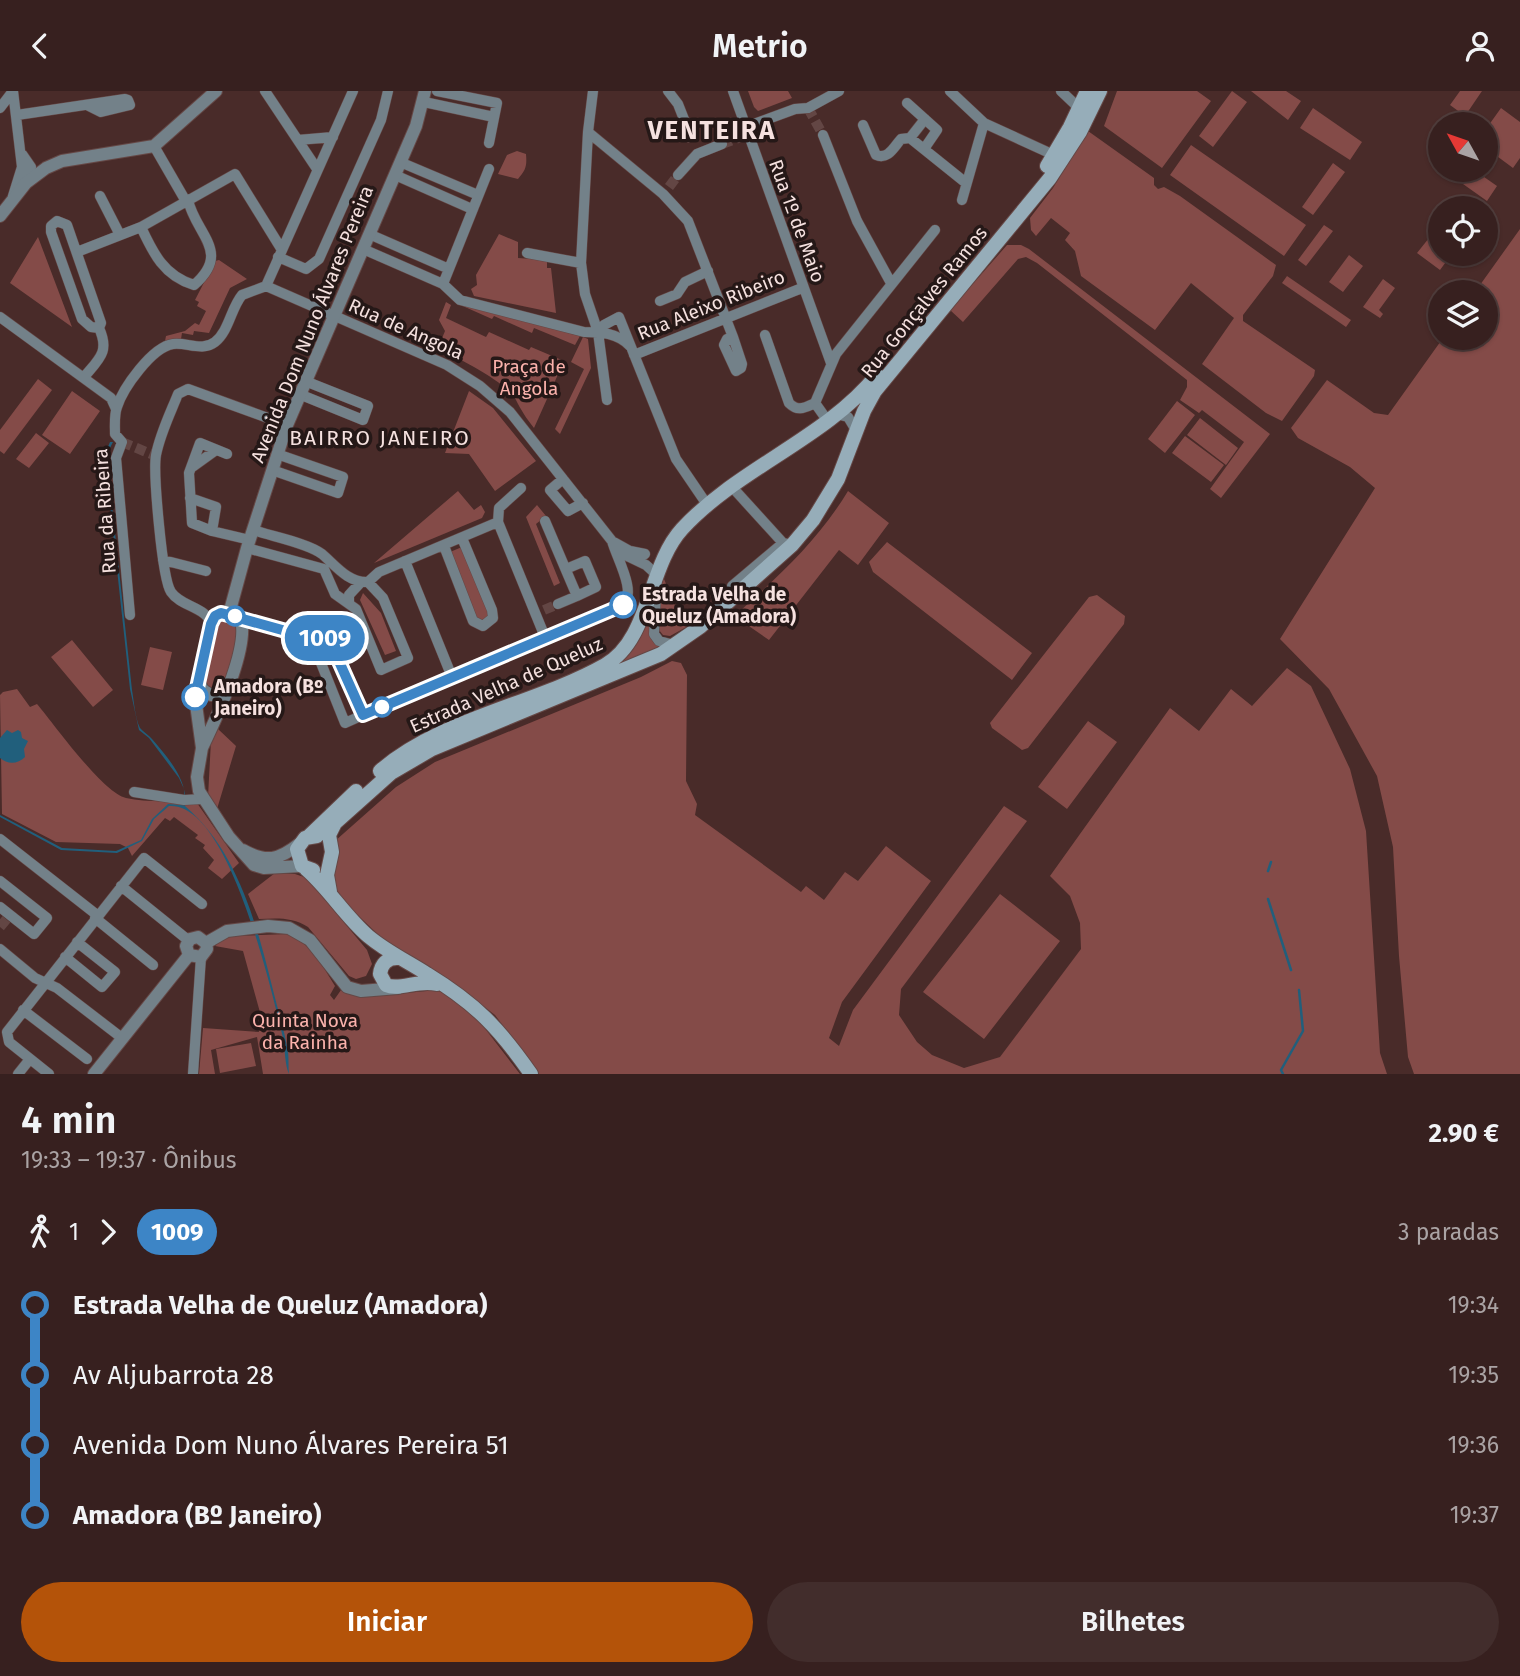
<!DOCTYPE html>
<html lang="pt">
<head>
<meta charset="utf-8">
<style>
	:root { --surface:#37201f; --page:#422d2c; --text:#f1f3f6; --muted:#aaa3a4; --line:#513e3d; --accent:#b45309 }
	body { margin:0; font-family:"Fira Sans",sans-serif; background:var(--page); color:var(--text); height:100vh; display:flex; flex-direction:column; font-size:26px; white-space:nowrap }
	* { box-sizing:border-box; margin:0 }
	p { font-size:23px; color:var(--muted) }
	.icon { flex:none; width:38px; height:38px; fill:none; stroke:currentColor; stroke-width:2; stroke-linecap:round; stroke-linejoin:round }
	.map { position:relative; height:983px; overflow:hidden }
	.side { display:flex; flex-direction:column; background:var(--surface); flex:1 }
	.side>* { flex:none }
	.badge { padding:0 14px; border-radius:23px; font-size:24px; line-height:46px }
	.needle { width:46px; rotate:310deg }
	.buttons { position:absolute; left:1428px; top:21px; display:grid; gap:14px }
	.buttons a { display:grid; place-items:center; width:70px; height:70px; border-radius:50%; background:var(--surface); box-shadow:0 2px 5px #0004,0 0 0 2px var(--line); font-size:35px }
	.map>.badge { position:absolute; translate:-50% -50%; box-shadow:0 0 0 4px #fff }
	.legs { display:flex; align-items:center; gap:10px; height:77px; padding:0 21px; font-size:23px }
	.legs p { margin-inline-start:auto }
	.overview { display:flex; align-items:center; justify-content:space-between; height:119px; padding:0 21px }
	h1 { font-size:38px; font-weight:600; line-height:52px }
	.cta { display:flex; gap:14px; margin-top:auto; padding:14px 21px }
	.cta a { flex:1; height:80px; border-radius:42px; background:var(--accent); color:#fff; font-size:28px; font-weight:600; line-height:80px; text-align:center }
	.cta a+a { background:var(--page); color:var(--text) }
	ul { padding:0 21px; list-style:none }
	li { display:flex; align-items:center; gap:24px; height:70px; font-size:26px }
	li i { display:grid; place-items:center; width:10px; height:100%; margin:0 9px; background:currentColor }
	li i::after { content:''; width:18px; height:18px; margin:-9px; border:5px solid; border-radius:50%; background:var(--surface) }
	li p { margin-inline-start:auto }
	li:first-child i { background:linear-gradient(#0000 50%,currentColor 0) }
	li:last-child i { background:linear-gradient(currentColor 50%,#0000 0) }
	header { display:flex; justify-content:space-between; align-items:center; height:91px; padding:0 21px; background:var(--surface); font-size:32px; font-weight:600 }
	.map>svg:first-child { display:block }
	.green { fill:#844b48 }
	.water { fill:#215f7c }
	.lines { fill:none; stroke-linecap:round; stroke-linejoin:round }
	.stream { stroke:#215f7c; stroke-width:2.5 }
	.minor-tunnel { stroke:#634644; stroke-width:10; stroke-dasharray:10 5; stroke-linecap:butt }
	.minor-casing { stroke:#654846; stroke-width:11 }
	.tertiary-casing { stroke:#654846; stroke-width:14 }
	.secondary-casing { stroke:#654846; stroke-width:16 }
	.minor { stroke:#738189; stroke-width:10 }
	.tertiary { stroke:#738189; stroke-width:12 }
	.secondary { stroke:#96adb9; stroke-width:14 }
	.line-1-casing { stroke:#fff; stroke-width:16 }
	.line-1 { stroke:#3d85c6; stroke-width:10 }
	.stop-1-dot { fill:#fff; stroke:#3d85c6; stroke-width:3.5 }
	.labels { text-anchor:middle; dominant-baseline:central; stroke-width:7; stroke-linejoin:round; paint-order:stroke }
	.street-label { font-size:19px; fill:#f5e1df; stroke:#251817 }
	.park-label { font-size:19px; fill:#fbb2ac; stroke:#251817 }
	.stop-label { font-size:19px; font-weight:bold; fill:#f5e1df; stroke:#251817; text-anchor:start }
	.neighbourhood-label { font-size:21px; letter-spacing:2px; fill:#f5e1df; stroke:#251817 }
	.district-label { font-size:26px; font-weight:bold; letter-spacing:2px; fill:#f5e1df; stroke:#251817 }
</style>
</head>
<body>
<header><svg class="icon" aria-label="back" viewBox="0 0 24 24"><path d="M15 5l-7 7 7 7"/></svg>Metrio<svg class="icon" aria-label="person" viewBox="0 0 24 24"><circle cx="12" cy="8" r="4"/><path d="M4 21q1-7 8-7t8 7"/></svg></header>
<div class="map">
<svg width="1520" height="983" viewBox="0 0 1520 983">
	<rect width="100%" height="100%" fill="#492b29"/>
	<path class="green" d="M 748,0 L 788,0 L 792,7 L 758,20 L 754,16 Z
		M 1117,0 L 1197,0 L 1211,10 L 1162,77 L 1104,35 Z
		M 1232,0 L 1247,11 L 1213,56 L 1199,45 Z
		M 1251,0 L 1286,0 L 1301,10 L 1288,29 Z
		M 1460,0 L 1482,0 L 1465,25 L 1450,14 Z
		M 1313,17 L 1362,51 L 1350,69 L 1300,37 Z
		M 1501,17 L 1520,31 L 1520,67 L 1513,77 L 1486,57 L 1489,52 L 1486,49 L 1486,38 Z
		M 1088,40 L 1154,87 L 1154,94 L 1158,98 L 1164,96 L 1180,105 L 1276,174 L 1273,185 L 1243,224 L 1243,230 L 1315,279 L 1314,285 L 1282,330 L 1266,322 L 1202,273 L 1234,227 L 1191,192 L 1155,239 L 1081,185 L 1075,160 L 1065,149 L 1070,142 L 1051,127 L 1036,145 L 1031,139 L 1030,127 L 1053,97 Z
		M 1191,54 L 1306,134 L 1284,165 L 1170,84 Z
		M 517,60 L 526,63 C 527,75 526,79 518,88 L 498,83 L 507,64 Z
		M 1333,72 L 1345,81 L 1313,124 L 1302,116 Z
		M 1474,79 L 1497,95 L 1487,110 L 1463,93 Z
		M 1324,134 L 1333,140 L 1306,175 L 1298,169 Z
		M 1520,138 L 1520,983 L 1414,983 L 1408,966 L 1399,865 L 1393,756 L 1377,685 L 1329,598 L 1280,548 L 1375,397 L 1350,376 L 1298,347 L 1291,337 L 1327,289 L 1374,322 L 1388,324 L 1443,247 L 1486,247 L 1486,201 L 1475,201 Z
		M 499,143 L 518,151 L 518,167 L 547,169 L 547,177 L 551,177 L 556,222 L 474,205 L 471,198 L 477,194 L 476,184 Z
		M 38,146 L 72,236 L 10,192 Z
		M 1429,147 L 1440,155 L 1440,163 L 1451,164 L 1440,179 L 1417,162 Z
		M 1007,154 L 1021,154 L 1029,158 L 1270,343 L 1221,407 L 1210,398 L 1244,351 L 1202,319 L 1199,322 L 1180,309 L 1187,296 L 1187,289 L 1037,172 L 1026,166 L 1018,168 L 963,231 L 950,219 Z
		M 1349,164 L 1363,175 L 1343,201 L 1329,191 Z
		M 219,169 L 247,188 L 230,197 L 209,242 L 194,240 L 193,244 L 182,242 L 181,248 L 165,250 L 166,245 L 185,240 L 195,232 L 199,234 L 206,220 L 197,215 L 199,211 L 195,209 L 215,170 Z
		M 1287,185 L 1351,229 L 1346,236 L 1282,192 Z
		M 1383,188 L 1395,197 L 1379,219 L 1383,223 L 1380,227 L 1363,216 Z
		M 446,211 L 451,214 L 446,227 L 486,246 L 489,241 L 529,259 L 531,256 L 564,270 L 534,337 C 526,327 521,319 516,309 C 504,289 459,268 438,257 L 445,240 L 439,229 Z
		M 456,212 L 580,245 L 575,254 L 534,237 L 532,242 L 494,225 L 492,228 Z
		M 583,246 L 588,248 L 591,277 L 560,343 L 555,338 L 584,278 L 571,271 Z
		M 38,288 L 52,299 L 4,363 L 0,360 L 0,339 Z
		M 72,300 L 100,320 L 70,363 L 42,344 Z
		M 469,300 L 493,317 L 536,370 L 495,400 L 469,363 L 445,362 Z
		M 1177,310 L 1195,324 L 1165,362 L 1148,348 Z
		M 1200,327 L 1238,357 L 1226,374 L 1187,344 Z
		M 36,342 L 49,352 L 29,377 L 16,368 Z
		M 1185,345 L 1224,374 L 1211,391 L 1172,362 Z
		M 458,400 L 474,419 L 481,414 L 485,421 L 482,427 L 374,472 Z
		M 848,400 L 889,432 L 858,474 L 839,459 L 769,549 L 743,531 L 740,520 C 781,483 819,448 848,400 Z
		M 537,414 L 546,425 L 536,433 L 560,492 L 554,495 L 526,426 Z
		M 887,451 L 1032,562 L 1012,589 L 873,481 L 869,471 Z
		M 462,456 L 490,524 L 482,531 L 477,529 L 450,461 Z
		M 662,483 L 675,515 L 682,514 L 692,533 L 670,545 L 663,544 L 659,539 Z
		M 363,502 L 381,522 L 396,560 L 385,564 L 360,509 Z
		M 1097,504 L 1125,525 L 1124,533 L 1028,657 L 1022,659 L 992,637 L 990,632 L 1089,506 Z
		M 652,507 L 657,553 L 662,557 L 644,566 L 602,579 Z
		M 222,529 L 235,532 L 238,538 L 227,591 L 219,600 L 207,597 L 204,585 L 217,533 Z
		M 72,549 L 113,599 L 93,616 L 51,566 Z
		M 150,556 L 172,561 L 163,599 L 141,594 Z
		M 672,570 L 681,572 L 687,584 L 686,690 L 697,713 L 695,724 L 801,801 L 806,795 L 824,809 L 845,781 L 858,790 L 886,755 L 931,790 L 842,911 L 829,947 L 839,955 L 853,919 L 1004,715 L 1027,730 L 901,898 L 899,924 L 917,951 L 932,964 L 964,977 L 1000,966 L 1081,858 L 1080,832 L 1070,805 L 1050,785 L 1170,617 L 1199,640 L 1231,598 L 1252,615 L 1287,577 L 1311,595 L 1350,678 L 1366,740 L 1380,962 L 1387,983 L 539,983 L 495,924 L 452,891 L 387,852 L 346,813 L 335,797 L 332,780 L 335,750 L 396,696 L 435,671 L 641,586 Z
		M 17,598 L 30,616 L 37,613 C 54,633 102,701 126,707 C 148,712 174,709 197,712 L 239,772 L 222,788 L 208,777 L 214,769 L 203,757 L 205,754 L 195,747 L 198,744 L 174,726 L 170,730 L 165,727 L 132,765 L 128,757 L 120,753 L 56,751 L 2,723 L 0,604 L 3,601 Z
		M 1088,630 L 1117,651 L 1067,718 L 1038,696 Z
		M 218,638 L 236,655 L 217,718 L 208,706 L 211,649 Z
		M 275,782 L 295,783 L 307,787 L 367,859 L 372,873 L 366,885 L 356,888 L 349,885 L 308,836 C 293,826 277,827 259,828 L 248,803 Z
		M 1000,803 L 1060,850 L 984,948 L 923,901 Z
		M 287,843 C 311,852 322,874 335,895 L 330,904 L 334,909 L 341,899 L 363,906 L 437,899 L 450,905 L 480,931 L 520,983 L 263,983 L 257,946 L 211,959 L 215,983 L 199,983 L 203,937 L 259,941 L 257,930 L 261,925 L 243,860 L 215,855 L 226,846 L 234,845 Z
		M 251,952 L 256,975 L 220,982 L 216,958 Z"/>
	<path class="water" d="M 110,351 L 113,351 C 102,371 106,383 111,405 L 132,599 C 134,610 135,627 140,637 C 143,641 149,644 152,648 C 169,668 188,689 185,715 C 239,761 258,838 274,903 C 279,923 285,942 288,961 C 289,969 288,976 289,983 C 285,975 285,958 283,947 C 272,902 229,710 169,715 L 154,728 L 142,750 L 117,762 L 61,759 L 0,726 L 0,724 L 62,757 L 116,760 L 141,749 L 152,728 L 168,713 L 184,714 L 184,698 L 179,687 L 149,647 L 139,639 L 130,598 L 109,405 C 104,384 101,371 110,351 Z
		M 7,639 L 12,642 L 18,639 L 21,641 L 22,647 L 28,650 L 24,658 L 25,666 C 18,673 8,674 0,667 L 0,647 Z"/>
	<g class="lines">
		<path class="stream" d="M 1268,780 L 1271,771
			M 1268,808 L 1291,879
			M 1283,983 L 1281,979 L 1303,940 L 1299,899"/>
		<path class="minor-tunnel" d="M 808,17 L 823,44
			M 689,41 L 694,55
			M 722,53 L 738,47
			M 669,96 L 678,84
			M 122,351 L 156,365
			M 544,519 L 558,513
			M 0,836 L 10,824"/>
		<g class="minor-casing">
			<path id="minor" d="M 265,0 L 317,78
				M 437,0 L 497,12 L 489,52
				M 593,0 L 588,41 L 581,172 L 585,203 L 598,241 L 607,309
				M 668,0 L 678,13 L 689,41
				M 733,0 L 831,272
				M 950,0 L 984,32 L 1056,65
				M 1061,0 L 1079,17
				M 424,11 L 494,26
				M 907,12 L 937,39 L 924,58
				M 0,17 L 13,0
				M 17,24 L 125,8 L 128,9 L 130,14 L 101,21 L 87,14
				M 863,34 L 876,64 C 888,69 894,56 901,48 L 910,47 L 925,28
				M 746,36 L 795,18 L 808,17 L 839,0
				M 588,41 L 663,103 L 688,130 L 733,246 L 727,248 L 724,254 L 736,280 L 741,277 L 742,273 L 733,246
				M 823,44 L 857,130 L 891,192
				M 910,47 L 966,92
				M 298,49 L 333,46
				M 22,63 L 31,76 L 26,92
				M 400,71 L 478,104
				M 489,78 L 443,193 L 460,209 L 584,241 C 601,241 618,242 630,255
				M 395,84 L 472,118
				M 678,84 L 697,63 L 722,53
				M 13,105 L 22,76 L 13,0
				M 100,105 L 120,144
				M 962,109 L 984,32
				M 57,130 L 67,134 L 101,232 L 99,237 L 91,236 L 82,228 L 51,141 L 51,135 Z
				M 141,136 C 153,162 164,185 194,194 C 232,161 196,144 188,109 L 184,107 L 154,55
				M 369,143 L 449,178
				M 363,158 L 443,193
				M 77,161 L 141,136 L 235,83 L 282,159
				M 527,162 L 581,172
				M 278,166 L 306,178 L 319,168 L 381,29 L 388,0
				M 266,195 L 447,274 L 480,295 L 510,321 L 612,450 L 630,460 L 645,463
				M 266,195 L 353,0
				M 660,210 L 677,203 L 685,191 L 708,180
				M 0,226 L 111,307 L 116,318
				M 598,241 L 604,234 L 619,226 L 676,368 L 708,415
				M 765,244 L 789,312 C 798,321 804,317 815,312
				M 634,264 L 802,197
				M 84,286 C 99,268 110,261 99,237
				M 299,303 L 363,329 L 368,315 L 305,290
				M 836,323 L 848,326 L 857,341
				M 827,329 L 815,312 L 836,263 L 935,139
				M 191,377 L 216,359
				M 272,379 L 338,402 L 343,386 L 277,363
				M 563,388 L 550,399 L 568,420 L 583,412
				M 521,397 L 499,417 L 498,431 L 545,546
				M 733,397 L 783,452
				M 190,407 L 216,416 L 212,440 L 250,449
				M 545,430 L 577,505 L 558,513
				M 212,440 L 192,432 L 189,382 L 200,352 L 227,363
				M 444,455 L 473,530 L 483,535 L 493,527 L 492,519 L 462,447
				M 247,457 L 324,478 L 335,503 L 356,518 L 381,579 L 408,567 L 383,507 L 368,491 C 348,492 335,474 322,463 C 308,452 270,445 253,439
				M 621,462 L 646,474 L 657,484 L 654,543 L 659,550 L 674,554
				M 163,469 L 206,480
				M 405,470 L 452,586
				M 566,478 L 585,470 L 596,496 L 577,505
				M 368,491 L 379,481 L 498,431
				M 732,507 L 732,495 L 783,452 L 792,454
				M 349,513 L 349,504 L 361,491
				M 130,524 L 116,367 L 122,351 L 115,343 C 115,335 114,324 117,316 C 123,297 152,256 173,253 C 187,251 202,261 215,251 C 229,240 231,217 242,204 L 266,195
				M 241,529 L 311,547 L 329,548 L 363,624 L 623,514 C 637,501 617,468 612,450
				M 211,533 C 207,516 181,516 171,501 C 162,488 153,381 156,364 C 160,343 170,323 178,303 L 188,298 L 287,334
				M 311,547 L 345,632 L 363,624
				M 134,701 L 184,709 L 203,708
				M 0,748 L 97,824
				M 0,790 L 47,827 L 34,843 L 0,816
				M 121,795 L 188,849
				M 95,827 L 153,874
				M 0,858 L 35,887 L 57,897 L 122,947
				M 65,866 L 102,896 L 115,881 L 77,851
				M 23,919 L 87,968
				M 18,983 L 30,968
				M 49,983 L 9,951 L 7,941 L 144,767 L 202,813
				M 193,983 L 201,866"/>
		</g>
		<g class="tertiary-casing">
			<path id="tertiary" d="M 0,125 L 26,92 L 46,77 L 62,70 L 154,55 L 216,0
				M 229,523 L 247,457 L 287,334 L 416,35 L 425,0
				M 198,590 L 203,599 L 211,604 L 224,602 L 229,596
				M 202,657 C 215,630 249,558 241,529 L 221,522 L 213,528 L 195,606 L 202,657 L 197,686 L 199,700 L 229,746 L 254,774 L 264,777 L 302,775
				M 243,759 C 266,772 279,769 299,753
				M 206,852 L 227,840 L 268,835 L 289,837 L 310,849 L 347,896 L 361,900 L 398,897
				M 189,864 L 186,855 L 190,848 L 198,846 L 206,852
				M 189,864 L 201,866 L 207,858 L 206,852
				M 94,983 L 189,864"/>
		</g>
		<g class="secondary-casing">
			<path id="secondary" d="M 1047,75 L 1070,36 L 1087,0
				M 380,680 C 439,628 536,613 605,574 C 650,549 648,475 682,438 C 738,377 825,348 877,284
				M 309,745 L 356,700
				M 306,778 C 329,798 345,825 368,845 C 387,861 407,870 427,883 C 476,913 499,937 531,983
				M 313,779 L 302,775 L 297,758 L 305,747 L 317,745
				M 330,801 L 327,784 L 332,761 L 329,744 L 335,732 L 391,682 L 432,658 L 661,563 L 700,536 L 792,454 L 813,429 L 838,388 L 864,320 L 875,300 L 1050,87 L 1080,41 L 1100,0
				M 397,867 C 387,867 381,873 380,883 L 386,894 C 400,900 418,888 437,893"/>
		</g>
		<use href="#minor" class="minor"/>
		<use href="#tertiary" class="tertiary"/>
		<use href="#secondary" class="secondary"/>
	</g>
	<g class="lines">
		<g class="line-1-casing">
			<path id="line-1" d="M 195,606 L 211,533 L 215,525 L 221,522 L 311,547 L 329,548 L 363,624 L 623,514"/>
		</g>
		<use href="#line-1" class="line-1"/>
	</g>
	<g class="stop-1-dot">
		<circle cx="623" cy="514" r="12"/>
		<circle cx="235" cy="525" r="9"/>
		<circle cx="195" cy="606" r="12"/>
		<circle cx="382" cy="616" r="9"/>
	</g>
	<g class="labels">
		<g class="street-label">
			<text transform="translate(797 130) rotate(70)">Rua 1º de Maio</text>
			<text transform="translate(924 211) rotate(-51)">Rua Gonçalves Ramos</text>
			<text transform="translate(711 214) rotate(-22)">Rua Aleixo Ribeiro</text>
			<text transform="translate(312 233) rotate(-68)">Avenida Dom Nuno Álvares Pereira</text>
			<text transform="translate(406 238) rotate(24)">Rua de Angola</text>
			<text transform="translate(105 420) rotate(-94)">Rua da Ribeira</text>
			<text transform="translate(506 594) rotate(-24)">Estrada Velha de Queluz</text>
		</g>
		<g class="park-label">
			<text x="529" y="275">Praça de<tspan x="529" dy="22">Angola</tspan></text>
			<text x="305" y="929">Quinta Nova<tspan x="305" dy="22">da Rainha</tspan></text>
		</g>
		<g class="stop-label">
			<text x="642" y="503">Estrada Velha de<tspan x="642" dy="22">Queluz (Amadora)</tspan></text>
			<text x="214" y="595">Amadora (Bº<tspan x="214" dy="22">Janeiro)</tspan></text>
		</g>
		<g class="neighbourhood-label">
			<text x="380" y="347">BAIRRO JANEIRO</text>
		</g>
		<g class="district-label">
			<text x="712" y="39">VENTEIRA</text>
		</g>
	</g>
</svg>
<div class="buttons">
<a><svg class="needle" viewBox="-14 -14 28 28"><path d="M0-13l5 13h-10z" fill="#e53935"/><path d="M0 13l5-13h-10z" fill="#aaa3a4"/></svg></a>
<a><svg class="icon" aria-label="locate" viewBox="0 0 24 24"><circle cx="12" cy="12" r="6"/><path d="M12 2v4M12 18v4M2 12h4M18 12h4"/></svg></a>
<a><svg class="icon" aria-label="layers" viewBox="0 0 24 24"><path d="M12 4l9 5-9 5-9-5zM3 14l9 5 9-5"/></svg></a>
</div>
<b class="badge" style="left:325px;top:547px;background:#3d85c6;color:#fff">1009</b>
</div>
<section class="side">
<div class="overview"><div><h1>4 min</h1><p>19:33 – 19:37 · Ônibus</p></div><b>2.90 €</b></div>
<div class="legs"><svg class="icon" aria-label="walk" viewBox="0 0 24 24"><circle cx="13" cy="4" r="2"/><path d="M13 8l-2 6 4 7M11 14l-3 7M7 12l3-4h3l4 4"/></svg>1<svg class="icon" aria-label="forward" viewBox="0 0 24 24"><path d="M9 5l7 7-7 7"/></svg><b class="badge" style="background:#3d85c6;color:#fff">1009</b><p>3 paradas</p></div>
<ul>
<li><i style="color:#3d85c6"></i><b>Estrada Velha de Queluz (Amadora)</b><p>19:34</p></li>
<li><i style="color:#3d85c6"></i><span>Av Aljubarrota 28</span><p>19:35</p></li>
<li><i style="color:#3d85c6"></i><span>Avenida Dom Nuno Álvares Pereira 51</span><p>19:36</p></li>
<li><i style="color:#3d85c6"></i><b>Amadora (Bº Janeiro)</b><p>19:37</p></li>
</ul>
<div class="cta"><a>Iniciar</a><a>Bilhetes</a></div>
</section>
</body>
</html>
